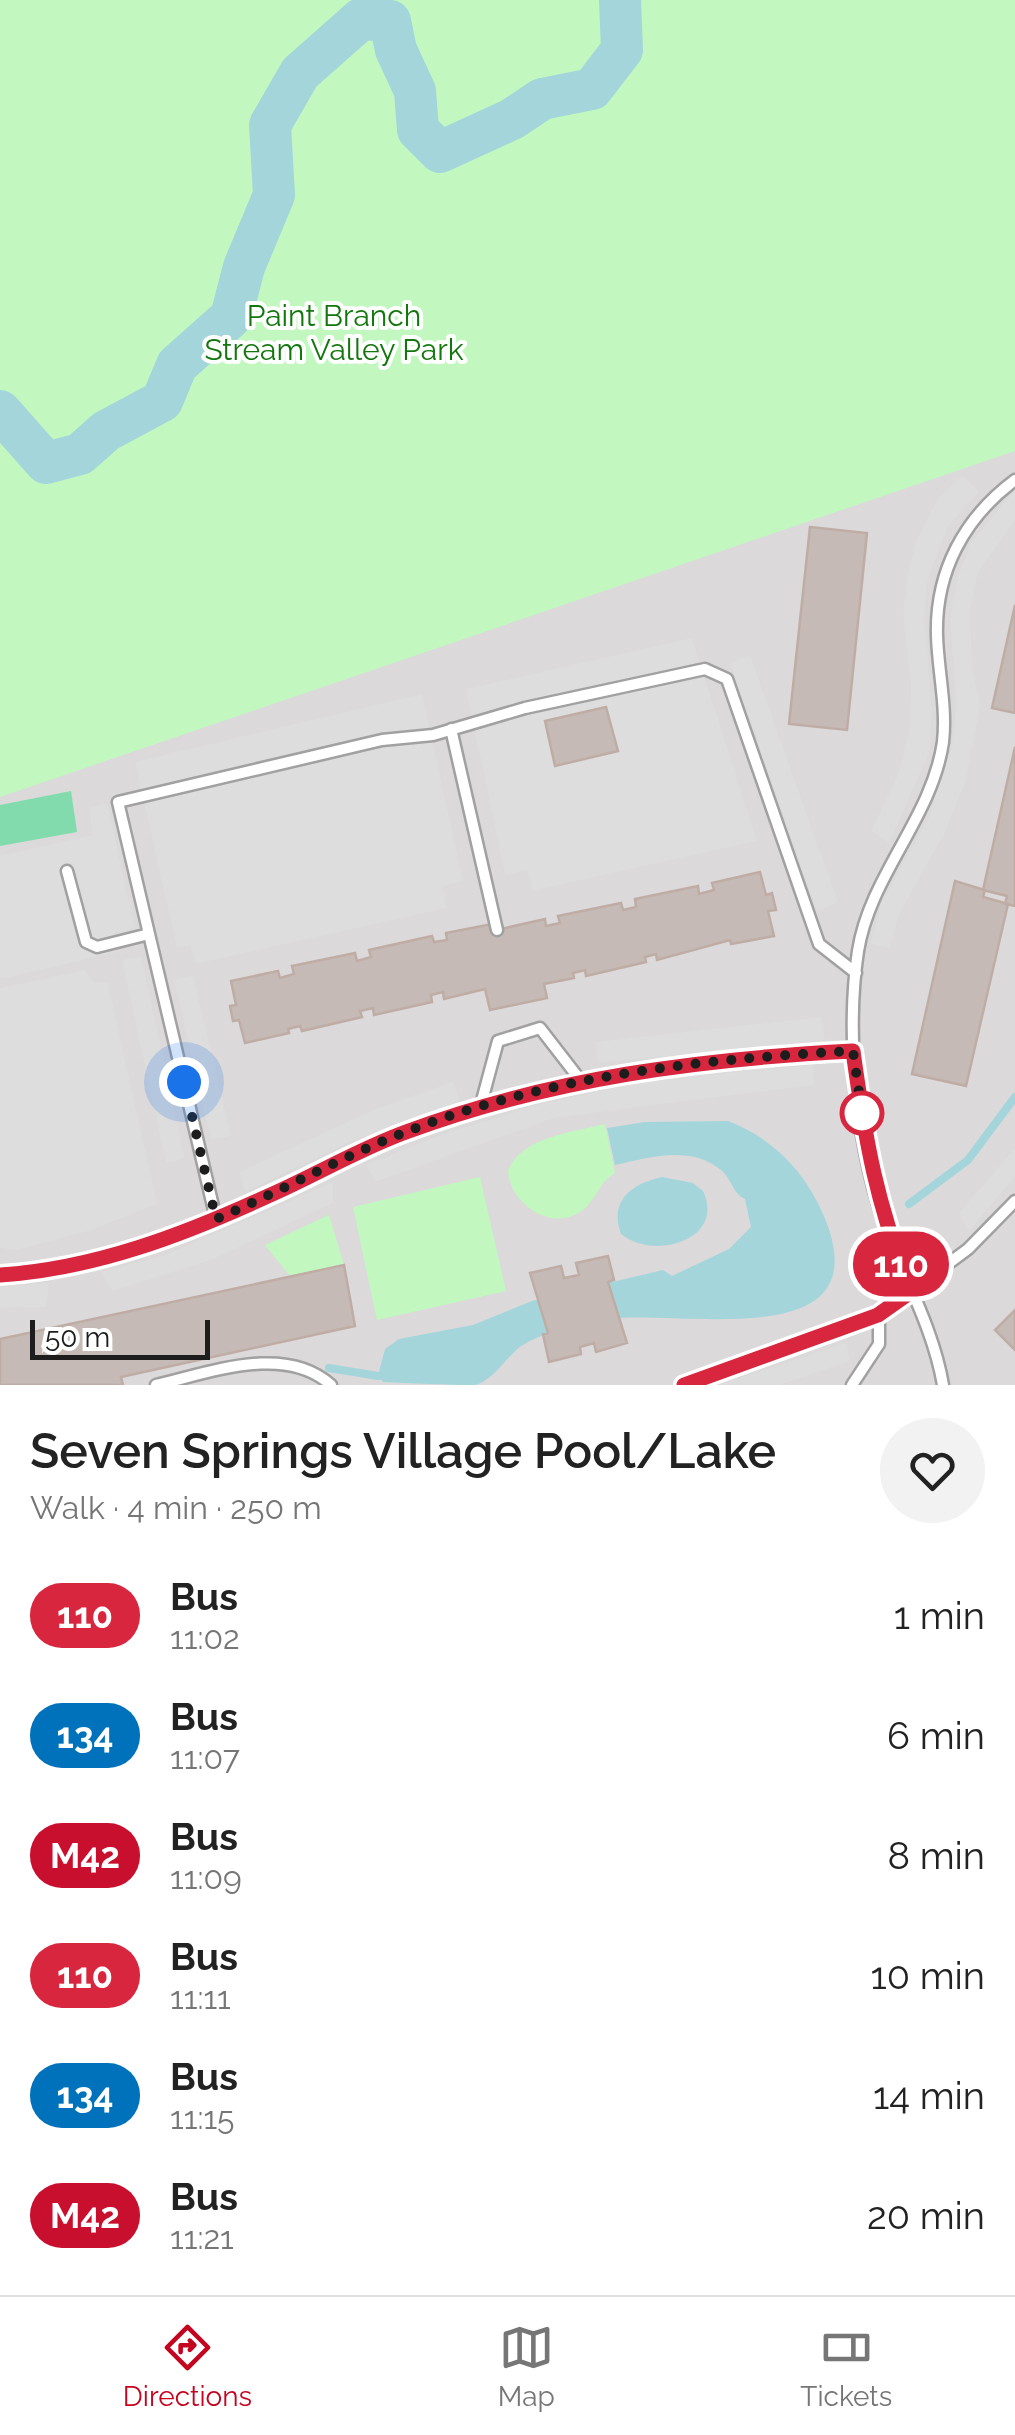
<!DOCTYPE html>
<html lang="en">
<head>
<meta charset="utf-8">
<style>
	:root { --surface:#fff; --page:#f2f2f2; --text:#222; --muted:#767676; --line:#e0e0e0; --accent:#c4051f }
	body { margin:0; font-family:Raleway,sans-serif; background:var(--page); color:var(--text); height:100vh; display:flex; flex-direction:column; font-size:38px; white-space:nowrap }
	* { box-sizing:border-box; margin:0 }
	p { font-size:32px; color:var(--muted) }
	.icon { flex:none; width:55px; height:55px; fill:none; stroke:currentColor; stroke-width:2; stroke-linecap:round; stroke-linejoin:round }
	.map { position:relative; height:1385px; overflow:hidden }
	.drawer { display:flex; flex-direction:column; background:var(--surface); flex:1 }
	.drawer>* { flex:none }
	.badge { padding:0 20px; border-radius:32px; font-size:35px; line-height:65px }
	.scale { position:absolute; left:30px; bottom:25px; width:180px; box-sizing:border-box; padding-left:10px; border:5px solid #1d1d1d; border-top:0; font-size:28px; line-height:35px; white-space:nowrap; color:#1d1d1d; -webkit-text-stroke:8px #fff; paint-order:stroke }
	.you { position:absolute; width:50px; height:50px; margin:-25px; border:8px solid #fff; border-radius:50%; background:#1a73e8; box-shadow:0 0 0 15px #1a73e833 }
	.map>.badge { position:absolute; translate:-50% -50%; box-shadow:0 0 0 5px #fff }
	.round { display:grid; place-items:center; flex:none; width:105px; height:105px; border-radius:52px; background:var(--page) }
	.overview { display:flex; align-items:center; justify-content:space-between; height:170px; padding:0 30px }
	h1 { font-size:48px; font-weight:600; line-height:75px }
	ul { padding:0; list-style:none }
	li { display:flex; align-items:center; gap:30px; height:120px; padding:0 30px }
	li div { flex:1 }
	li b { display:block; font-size:38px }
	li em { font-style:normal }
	li .badge { min-width:110px; font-weight:700; text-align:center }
	.tabs { display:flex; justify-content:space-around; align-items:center; height:140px; border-top:2px solid var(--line); background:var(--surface); font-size:28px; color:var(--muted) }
	.tabs a { display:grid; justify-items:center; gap:5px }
	.tabs .active { color:var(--accent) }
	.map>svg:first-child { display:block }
	.residential { fill:#dbd9da }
	.park { fill:#c2f8bf }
	.pitch { fill:#82dbad }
	.parking { fill:#ddd; fill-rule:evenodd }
	.water { fill:#a3d5db }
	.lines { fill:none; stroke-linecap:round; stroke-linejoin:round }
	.stream { stroke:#a3d5db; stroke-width:8 }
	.river { stroke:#a3d5db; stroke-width:42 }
	.building { fill:#c5bab6; stroke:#bfada5; stroke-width:2.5 }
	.service-casing { stroke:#a1a1a1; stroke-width:15 }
	.service { stroke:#fff; stroke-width:10 }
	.line-casing { stroke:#fff; stroke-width:22 }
	.line { stroke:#d7263d; stroke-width:15 }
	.walk { stroke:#1d1d1d; stroke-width:10; stroke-dasharray:0 18 }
	.stop-dot { fill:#fff; stroke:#d7263d; stroke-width:5 }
	.labels { text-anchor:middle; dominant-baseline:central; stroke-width:8; stroke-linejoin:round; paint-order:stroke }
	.park-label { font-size:30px; fill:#13770e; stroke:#fff }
</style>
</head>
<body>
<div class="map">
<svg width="1015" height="1385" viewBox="0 0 1015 1385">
	<rect width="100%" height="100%" fill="#eee8e2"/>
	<path class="residential" d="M 1015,445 L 1015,1385 L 0,1385 L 0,790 Z"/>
	<path class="park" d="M 0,0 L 1015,0 L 1015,451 L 0,797 Z
		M 605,1124 L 615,1173 C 599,1182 597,1198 584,1209 C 554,1234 510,1205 508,1171 C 520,1137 574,1132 605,1124 Z
		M 480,1177 L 506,1291 L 377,1320 L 353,1207 Z
		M 329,1215 L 344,1265 L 290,1276 L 265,1245 Z"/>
	<path class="pitch" d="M 71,791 L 77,832 L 0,846 L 0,805 Z"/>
	<path class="parking" d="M 962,475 L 979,492 L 948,526 L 928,578 L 924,618 L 932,711 L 929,753 L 889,843 L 871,831 L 897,777 L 909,733 L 911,684 L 903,613 L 908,575 L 915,543 L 938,499 Z
		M 1015,490 L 1015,520 L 978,572 L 970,610 L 972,668 L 980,705 L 966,781 L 945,832 L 899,914 L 890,948 L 871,944 L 881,903 L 929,818 L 953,742 L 956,703 L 950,619 L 957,579 L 971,543 Z
		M 692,638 L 757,841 L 532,891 L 528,870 L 505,875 L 466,689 ZM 606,707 L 618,751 L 545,721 Z
		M 750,655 L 838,902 L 817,911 L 730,663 Z
		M 422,694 L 463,881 L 443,886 L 447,908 L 196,964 L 190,945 L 177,948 L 135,762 Z
		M 107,803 L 135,928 L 114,933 L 118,952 L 0,979 L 0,856 L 92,835 L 90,808 Z
		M 141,956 L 185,1158 L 166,1163 L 122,960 Z
		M 86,970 L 93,982 L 108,983 L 157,1204 L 92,1230 L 17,1250 L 0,1248 L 0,988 Z
		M 193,975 L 231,1136 L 211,1140 L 174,980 Z
		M 821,1017 L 825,1040 L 598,1063 L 595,1042 Z
		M 813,1065 L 814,1085 L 554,1118 L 375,1182 L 366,1165 L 440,1135 L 540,1104 L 653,1080 Z
		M 453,1082 L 460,1101 L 347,1143 L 245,1192 L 239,1172 L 378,1108 Z
		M 1015,1148 L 1015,1176 L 969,1231 L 959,1213 Z
		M 333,1182 L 333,1203 L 211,1260 L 113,1291 L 101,1272 L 163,1256 Z
		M 49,1283 L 46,1307 L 0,1308 L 0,1287 Z
		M 846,1343 L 850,1361 L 780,1385 L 719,1385 Z"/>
	<path class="water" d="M 728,1121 C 772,1138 804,1170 823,1214 C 888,1364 663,1304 594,1321 C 570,1327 541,1333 521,1346 C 506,1357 494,1380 475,1385 C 447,1385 411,1383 383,1382 L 378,1376 L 385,1349 L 399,1339 L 473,1325 L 532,1301 L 663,1270 L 672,1276 L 729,1249 L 751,1227 L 745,1199 C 732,1193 732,1179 721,1170 C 690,1144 647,1158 615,1165 L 607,1128 L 645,1122 Z
		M 662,1177 L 693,1183 L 703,1191 C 726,1240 654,1261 621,1234 C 609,1201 631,1184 662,1177 Z"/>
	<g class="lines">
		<path class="stream" d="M 909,1204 L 968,1160 L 1015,1097
			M 329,1368 L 378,1376"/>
		<path class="river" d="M 0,411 L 46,463 L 80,454 L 106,431 L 162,401 L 177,365 L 231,317 L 244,267 L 274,195 L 270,125 L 300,73 L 361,19 L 390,21 L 396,50 L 415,91 L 418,130 L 440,152 L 512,119 L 542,99 L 592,89 L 622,50 L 620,0"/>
	</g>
	<path class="building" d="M 810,527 L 867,533 L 847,730 L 789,724 Z
		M 1015,605 L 1015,713 L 992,708 Z
		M 606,707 L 618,751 L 555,766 L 545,721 Z
		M 1015,747 L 1015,906 L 1005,904 L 1007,896 L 983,890 Z
		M 760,872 L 766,895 L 772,893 L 776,910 L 768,911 L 774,936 L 731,944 L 730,940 L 657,960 L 656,954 L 645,957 L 646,962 L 586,976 L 585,970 L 573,973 L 574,978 L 544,984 L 547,998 L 490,1010 L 485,989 L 444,999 L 443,992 L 431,995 L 432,1002 L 374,1015 L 373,1008 L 360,1011 L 362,1017 L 302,1031 L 300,1026 L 288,1029 L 289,1033 L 245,1043 L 239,1020 L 233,1021 L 230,1006 L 236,1005 L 231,981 L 278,971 L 280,978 L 294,974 L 292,966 L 355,953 L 357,961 L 371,957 L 369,950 L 432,936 L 434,942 L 447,940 L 446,933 L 492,924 L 492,931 L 545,919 L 546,926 L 560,923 L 558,916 L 621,903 L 623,910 L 636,907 L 635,899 L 698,886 L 699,894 L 714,890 L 712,883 Z
		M 955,881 L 985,890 L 983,897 L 1008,904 L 966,1086 L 912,1074 Z
		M 608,1256 L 614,1280 L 608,1282 L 627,1343 L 596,1352 L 594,1343 L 580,1347 L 581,1354 L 549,1362 L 543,1334 L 548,1333 L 530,1273 L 561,1266 L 564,1278 L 579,1275 L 576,1263 Z
		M 344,1265 L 355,1326 L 121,1377 L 123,1385 L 0,1385 L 0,1339 Z
		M 1015,1310 L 1015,1350 L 995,1330 Z"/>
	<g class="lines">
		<g class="service-casing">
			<path id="service" d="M 451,729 L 497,930
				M 67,871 L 86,942 L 97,947 L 149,934
				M 480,1108 L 498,1041 L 540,1028 L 581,1081
				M 216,1219 L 118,802 L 382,740 L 433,735 L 525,708 L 705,669 L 727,679 L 819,944 L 856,973
				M 0,1275 C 108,1268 206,1226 303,1180 C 337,1164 371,1145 406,1132 C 550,1078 700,1059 853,1051
				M 156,1385 C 209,1373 285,1343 331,1385
				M 684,1385 L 879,1315 L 968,1249 L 1015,1201
				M 852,1385 L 879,1344 L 879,1315
				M 943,1385 C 934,1332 908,1285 889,1236 C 857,1154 845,1037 858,951 C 870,875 932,818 943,742 C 947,706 938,671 937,636 C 935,572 964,518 1015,480"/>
		</g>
		<use href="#service" class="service"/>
	</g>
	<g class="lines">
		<g class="line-casing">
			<path id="line" d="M 0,1275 C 94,1269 183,1235 268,1196 C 314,1176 359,1149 406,1132 C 551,1078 700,1059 853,1051 C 865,1138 877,1209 912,1291 L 878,1315 L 684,1385"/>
		</g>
		<use href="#line" class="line"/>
		<path class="walk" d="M 184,1082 L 216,1219 C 279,1192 340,1158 403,1133 C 547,1076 701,1059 853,1051 L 864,1127 L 862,1113"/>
	</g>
	<circle class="stop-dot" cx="862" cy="1113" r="20"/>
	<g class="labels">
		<g class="park-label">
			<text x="334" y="315">Paint Branch<tspan x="334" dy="34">Stream Valley Park</tspan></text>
		</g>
	</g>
</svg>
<div class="scale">50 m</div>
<div class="you" style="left:184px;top:1082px"></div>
<b class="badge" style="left:901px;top:1264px;background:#d7263d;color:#fff">110</b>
</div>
<section class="drawer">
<div class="overview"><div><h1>Seven Springs Village Pool/Lake</h1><p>Walk · 4 min · 250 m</p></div><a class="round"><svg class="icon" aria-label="heart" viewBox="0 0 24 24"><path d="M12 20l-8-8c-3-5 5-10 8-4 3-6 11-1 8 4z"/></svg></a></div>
<ul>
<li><span class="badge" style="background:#d7263d;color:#fff">110</span><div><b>Bus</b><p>11:02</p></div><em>1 min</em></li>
<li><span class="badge" style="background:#0072bc;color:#fff">134</span><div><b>Bus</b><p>11:07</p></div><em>6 min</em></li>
<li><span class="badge" style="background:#c8102e;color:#fff">M42</span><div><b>Bus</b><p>11:09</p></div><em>8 min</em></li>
<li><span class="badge" style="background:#d7263d;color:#fff">110</span><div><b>Bus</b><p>11:11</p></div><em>10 min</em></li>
<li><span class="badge" style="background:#0072bc;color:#fff">134</span><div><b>Bus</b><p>11:15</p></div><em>14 min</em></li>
<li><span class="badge" style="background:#c8102e;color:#fff">M42</span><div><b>Bus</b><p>11:21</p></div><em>20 min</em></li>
</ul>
</section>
<nav class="tabs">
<a class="active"><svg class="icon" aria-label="directions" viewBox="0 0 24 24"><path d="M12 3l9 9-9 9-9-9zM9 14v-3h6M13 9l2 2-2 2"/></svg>Directions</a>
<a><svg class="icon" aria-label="map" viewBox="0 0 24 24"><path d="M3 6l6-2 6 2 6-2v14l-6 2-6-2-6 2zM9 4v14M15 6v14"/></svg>Map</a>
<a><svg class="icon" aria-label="tickets" viewBox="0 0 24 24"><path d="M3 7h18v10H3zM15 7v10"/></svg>Tickets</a>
</nav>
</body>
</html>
